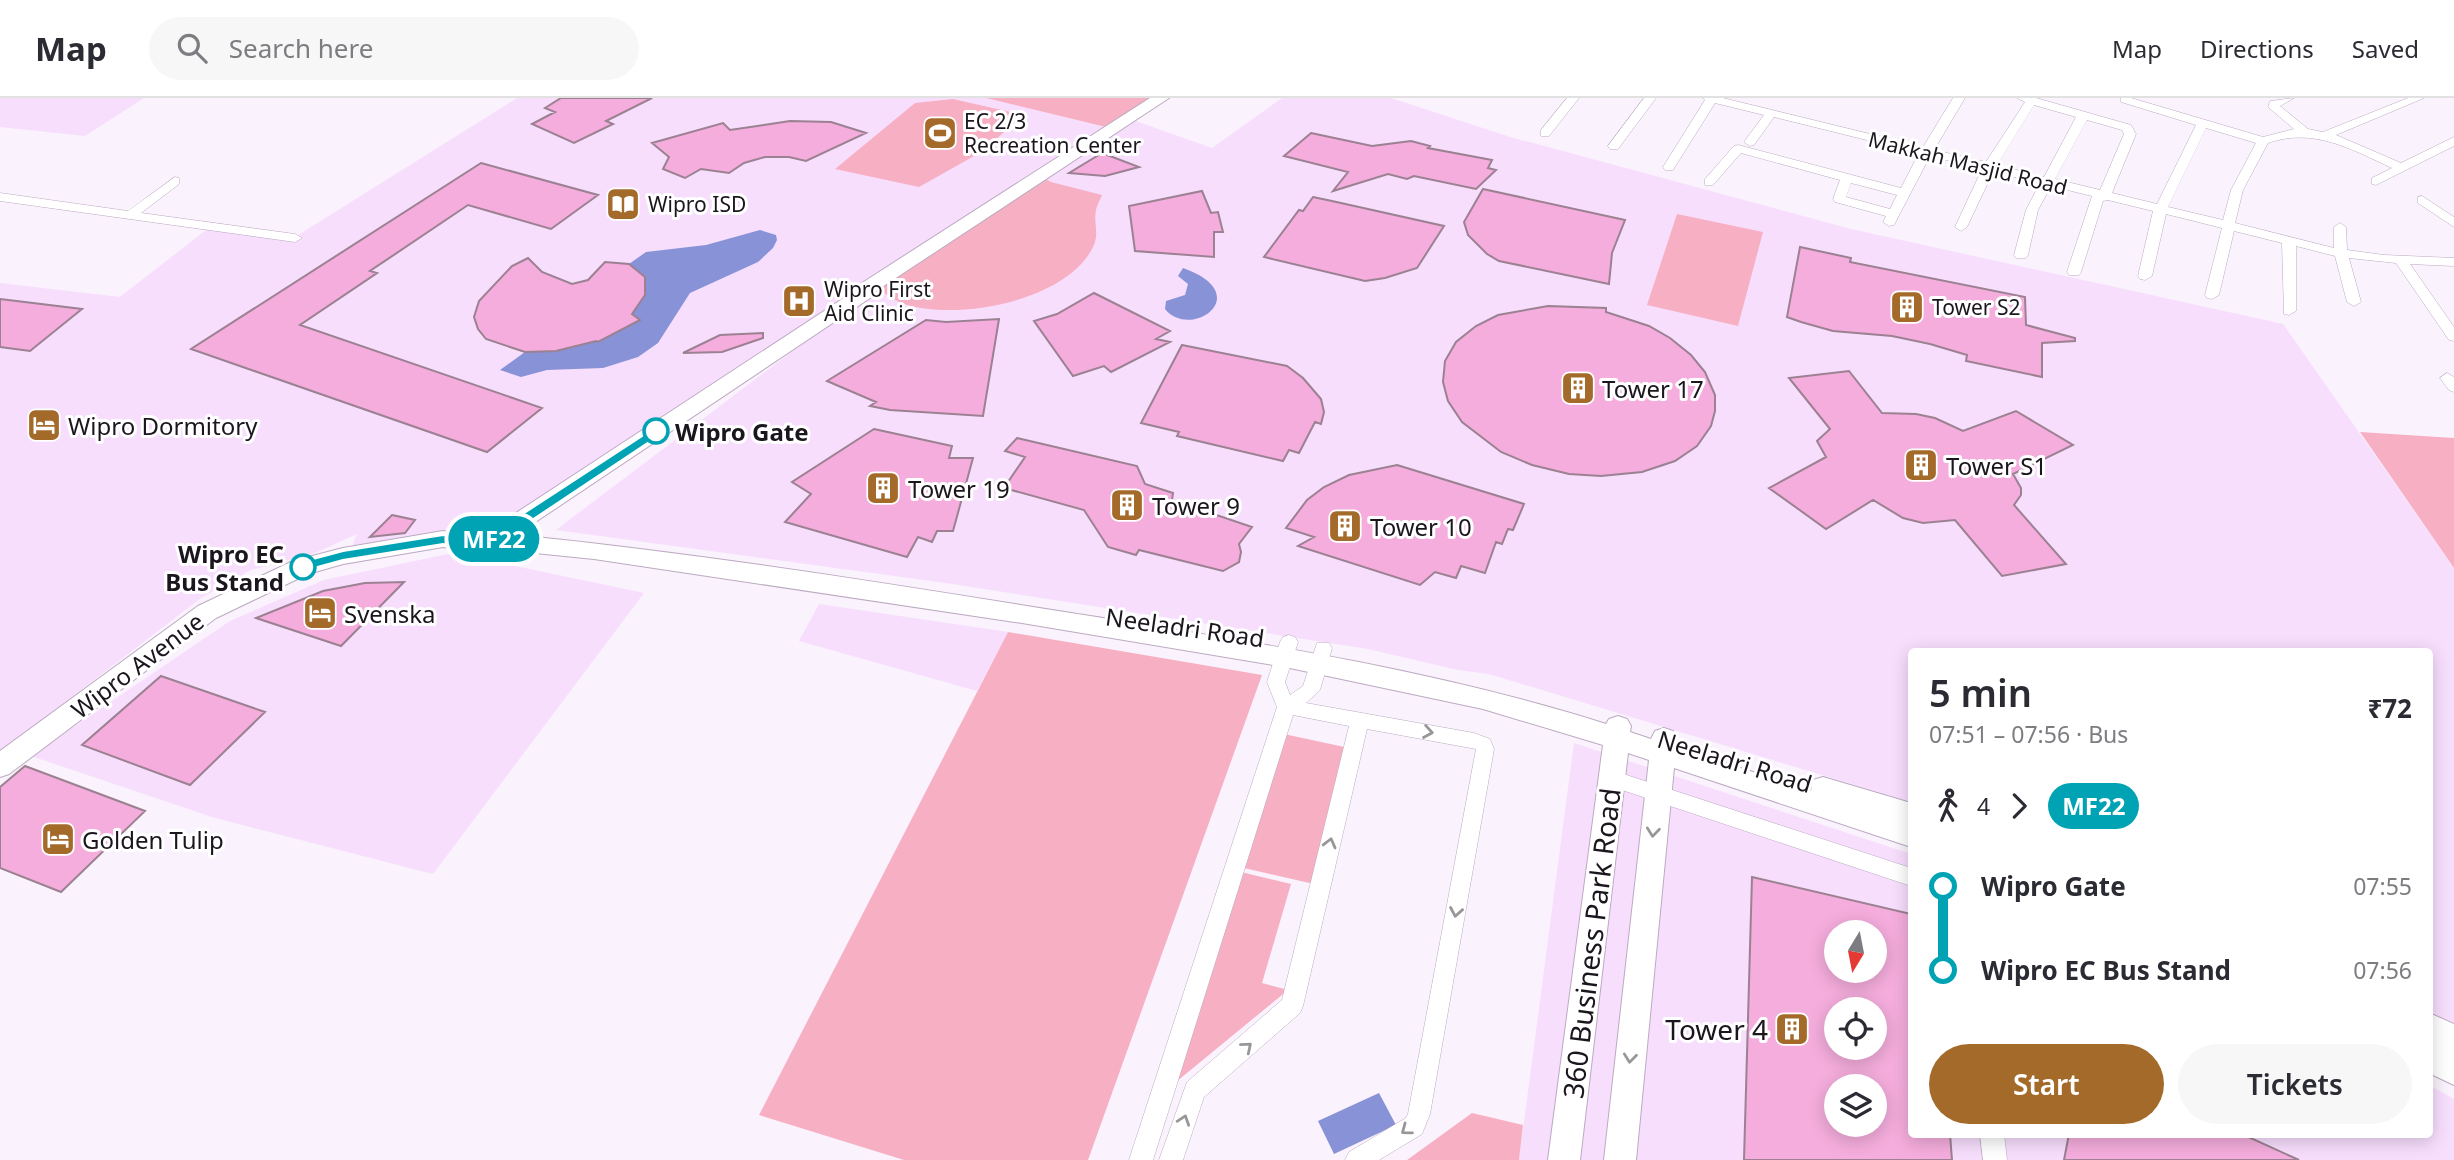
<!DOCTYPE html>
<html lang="en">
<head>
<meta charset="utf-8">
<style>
	:root { --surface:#fff; --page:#f7f7f7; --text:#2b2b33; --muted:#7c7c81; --line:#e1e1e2; --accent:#a46a2a }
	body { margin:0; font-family:"Noto Sans",sans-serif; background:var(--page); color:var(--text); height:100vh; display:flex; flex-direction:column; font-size:26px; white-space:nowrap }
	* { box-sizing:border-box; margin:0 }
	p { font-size:23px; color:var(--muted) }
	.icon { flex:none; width:38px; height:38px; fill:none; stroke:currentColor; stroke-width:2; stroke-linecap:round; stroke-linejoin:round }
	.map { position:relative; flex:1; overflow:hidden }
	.sheet { position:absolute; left:1908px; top:550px; width:525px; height:490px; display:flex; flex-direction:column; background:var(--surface); border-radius:7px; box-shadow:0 4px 18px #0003 }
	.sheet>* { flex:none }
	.badge { padding:0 14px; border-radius:23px; font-size:24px; line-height:46px }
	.needle { width:46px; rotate:190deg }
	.tools { position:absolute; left:1824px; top:822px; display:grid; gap:14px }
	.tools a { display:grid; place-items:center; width:63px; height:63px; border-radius:50%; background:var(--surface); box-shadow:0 4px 18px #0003; font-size:35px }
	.map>.badge { position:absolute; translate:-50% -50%; box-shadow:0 0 0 4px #fff }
	.legs { display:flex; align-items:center; gap:10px; height:77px; padding:0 21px; font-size:23px }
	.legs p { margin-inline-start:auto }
	.headline { display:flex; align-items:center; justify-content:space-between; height:119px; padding:0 21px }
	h1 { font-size:38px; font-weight:600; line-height:52px }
	.button { display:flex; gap:14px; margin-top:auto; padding:14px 21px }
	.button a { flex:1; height:80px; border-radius:42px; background:var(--accent); color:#fff; font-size:28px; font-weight:600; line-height:80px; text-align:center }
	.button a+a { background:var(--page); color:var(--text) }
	ul { padding:0 21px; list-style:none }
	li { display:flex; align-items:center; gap:24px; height:84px; font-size:26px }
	li i { display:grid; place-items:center; width:10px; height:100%; margin:0 9px; background:currentColor }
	li i::after { content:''; width:18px; height:18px; margin:-9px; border:5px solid; border-radius:50%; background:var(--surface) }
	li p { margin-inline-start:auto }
	li:first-child i { background:linear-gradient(#0000 50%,currentColor 0) }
	li:last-child i { background:linear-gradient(currentColor 50%,#0000 0) }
	header { display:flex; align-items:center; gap:42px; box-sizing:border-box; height:98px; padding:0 35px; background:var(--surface); border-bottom:2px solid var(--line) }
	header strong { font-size:33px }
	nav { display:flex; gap:38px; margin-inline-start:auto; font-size:24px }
	.search { width:490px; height:63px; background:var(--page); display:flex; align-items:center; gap:18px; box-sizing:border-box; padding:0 24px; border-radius:38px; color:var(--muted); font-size:26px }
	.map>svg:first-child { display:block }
	.built { fill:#f7defd; fill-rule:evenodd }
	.green { fill:#f7b0c3 }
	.water { fill:#8892d7 }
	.building { fill:#f5addd; stroke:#9b8191; stroke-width:2; fill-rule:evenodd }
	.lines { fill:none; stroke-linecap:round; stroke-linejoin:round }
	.street-casing { stroke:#bcaac1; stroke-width:1 }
	.secondary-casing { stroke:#bcaac1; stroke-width:2 }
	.street { fill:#fff; fill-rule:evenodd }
	.secondary { fill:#fff; fill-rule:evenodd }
	.oneway { stroke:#989699 }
	.line-1 { fill:#00a3b4; stroke:#fff; stroke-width:2 }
	.stop-1-dot { fill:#fff; stroke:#00a3b4; stroke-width:3.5 }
	.labels { text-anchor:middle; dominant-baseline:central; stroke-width:6; stroke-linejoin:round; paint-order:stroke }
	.far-poi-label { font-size:21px; fill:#1b151d; stroke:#fff; text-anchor:start }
	.far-street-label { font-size:21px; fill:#1b151d; stroke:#fff }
	.poi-label { font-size:24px; fill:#1b151d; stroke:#fff; text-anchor:start }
	.stop-label { font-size:24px; font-weight:bold; fill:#1b151d; stroke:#fff; text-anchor:start }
	.street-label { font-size:24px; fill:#1b151d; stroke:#fff }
	.near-street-label { font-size:28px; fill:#1b151d; stroke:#fff }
	.near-poi-label { font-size:28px; fill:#1b151d; stroke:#fff; text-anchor:end }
</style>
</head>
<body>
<header>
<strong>Map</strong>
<div class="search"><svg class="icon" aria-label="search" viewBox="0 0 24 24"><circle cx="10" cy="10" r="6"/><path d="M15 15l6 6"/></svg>Search here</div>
<nav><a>Map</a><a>Directions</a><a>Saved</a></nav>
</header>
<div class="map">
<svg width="2454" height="1062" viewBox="0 0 2454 1062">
	<rect width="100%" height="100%" fill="#faf2fc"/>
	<path class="built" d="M 0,0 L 144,0 L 85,38 L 0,29 Z
		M 517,0 L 986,0 L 1114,31 L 1130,21 L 1212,50 L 1282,0 L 1391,0 L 1507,38 L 1851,131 L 2283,226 L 2454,470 L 2454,937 L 2429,925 L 2429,553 L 1911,553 L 1911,704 L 1489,576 L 1458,572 L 1368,551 L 946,485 L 556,432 L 810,240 L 486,442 L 345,467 L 357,436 L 315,455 L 251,472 L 201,500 L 0,654 L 0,185 L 120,199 L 210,129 L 295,139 Z
		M 453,455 L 644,495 L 433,776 L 215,720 L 31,658 L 230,523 L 324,482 Z
		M 819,506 L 1008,534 L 977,593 L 799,543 Z
		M 1574,645 L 1911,756 L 1911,1036 L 2429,1036 L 2429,987 L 2454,1001 L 2454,1062 L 1519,1062 ZM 1836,835 L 1874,835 L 1874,873 L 1836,873 ZM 1836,912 L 1874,912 L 1874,950 L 1836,950 ZM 1836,989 L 1874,989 L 1874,1027 L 1836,1027 Z"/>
	<path class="green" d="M 986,0 L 1155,0 L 1114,31 Z
		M 953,1 L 1023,17 L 983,53 L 919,89 L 835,71 L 915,5 Z
		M 1040,78 L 1051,84 L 1102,97 C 1100,102 1097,107 1096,112 C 1093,127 1101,136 1091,153 C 1061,204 957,223 904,206 C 893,202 882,193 871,187 Z
		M 1677,116 L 1763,134 L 1738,228 L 1647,207 Z
		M 2360,334 L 2454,340 L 2454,470 Z
		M 1008,534 L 1262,577 L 1088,1062 L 904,1062 L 759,1017 Z
		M 1284,636 L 1349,650 L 1314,786 L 1244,770 Z
		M 1241,774 L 1291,786 L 1262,885 L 1288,892 L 1176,984 Z
		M 1472,1015 L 1523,1027 L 1519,1062 L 1407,1062 Z"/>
	<path class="water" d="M 760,132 L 776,137 L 777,142 L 773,150 L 758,164 L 690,195 L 658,245 L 638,259 L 603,270 L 547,272 L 521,279 L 500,272 L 525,254 L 571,250 L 596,243 L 599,244 L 640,222 L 630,215 L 645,197 L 646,179 L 629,166 L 646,154 L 706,147 Z
		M 1183,170 C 1257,196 1191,243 1165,211 L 1166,203 L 1185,197 L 1188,186 L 1178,178 Z
		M 1379,995 L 1396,1027 L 1334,1056 L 1318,1023 Z"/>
	<path class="building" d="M 561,0 L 652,0 L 606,23 L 613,26 L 574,45 L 532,26 L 555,14 L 545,10 Z
		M 790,23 L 831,24 L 866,35 L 806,63 L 789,59 L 765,59 L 744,65 L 729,75 L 701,71 L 685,80 L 663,71 L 669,59 L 652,45 L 723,25 L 730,32 Z
		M 1311,35 L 1372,48 L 1411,43 L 1430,48 L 1428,50 L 1492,62 L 1488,70 L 1496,72 L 1476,91 L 1414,78 L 1407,81 L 1388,76 L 1333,93 L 1348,74 L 1284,58 Z
		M 1102,55 L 1139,69 L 1105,78 L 1069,75 Z
		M 481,65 L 598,97 L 551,131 L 468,107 L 370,173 L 377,175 L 300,227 L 542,310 L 487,354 L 191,251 Z
		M 1483,91 L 1625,122 L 1612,155 L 1609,186 L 1499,163 L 1487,156 L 1468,137 L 1464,124 Z
		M 1202,93 L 1211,115 L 1218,114 L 1223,134 L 1214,134 L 1214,159 L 1135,153 L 1129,108 Z
		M 1313,99 L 1332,103 L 1444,128 L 1417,170 L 1385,180 L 1365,183 L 1264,159 L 1299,112 L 1303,113 Z
		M 1800,149 L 1851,160 L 1850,164 L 2025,199 L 2026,227 L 2075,240 L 2075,243 L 2042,245 L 2042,279 L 1966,263 L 1967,257 L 1930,246 L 1892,238 L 1833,233 L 1801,224 L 1787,219 Z
		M 528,160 L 542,174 L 572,186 L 588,182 L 605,164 L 629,166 L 645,179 L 645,197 L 632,216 L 640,222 L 598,244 L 596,243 L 556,253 L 525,254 L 486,241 L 478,231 L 474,219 L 479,203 L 512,168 Z
		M 1094,195 L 1170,233 L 1156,241 L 1170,244 L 1111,274 L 1104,268 L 1073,278 L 1034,223 L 1057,216 Z
		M 0,201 L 82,211 L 30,253 L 0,249 Z
		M 1548,208 L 1606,210 L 1606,214 L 1649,228 L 1670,240 L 1691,257 L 1705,274 L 1715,297 L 1715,313 L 1711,328 L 1697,348 L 1675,363 L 1642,374 L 1601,378 L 1569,376 L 1532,367 L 1501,354 L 1462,324 L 1448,303 L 1443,284 L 1445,263 L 1456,244 L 1476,228 L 1498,217 Z
		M 999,221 L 983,318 L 890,312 L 870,308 L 876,304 L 827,283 L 926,222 L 946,224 Z
		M 763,235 L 763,240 L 722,254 L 683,255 L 720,237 Z
		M 1182,247 L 1287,268 L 1303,280 L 1321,301 L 1324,314 L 1321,326 L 1315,324 L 1299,355 L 1289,352 L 1283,363 L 1177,338 L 1179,334 L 1141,325 Z
		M 1849,273 L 1882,315 L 1916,316 L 1935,320 L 1963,333 L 2016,313 L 2073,347 L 2013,376 L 2021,390 L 2021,397 L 2014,407 L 2066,466 L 2002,478 L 1955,422 L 1923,425 L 1903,420 L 1873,402 L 1826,431 L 1769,390 L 1826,359 L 1817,343 L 1830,331 L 1789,280 Z
		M 874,331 L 952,348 L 949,360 L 973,360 L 953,433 L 937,433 L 932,444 L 918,439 L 907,459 L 785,424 L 811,396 L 792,384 Z
		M 1017,340 L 1137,368 L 1145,386 L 1173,395 L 1172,402 L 1252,429 L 1239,446 L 1241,454 L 1239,464 L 1223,473 L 1139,452 L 1136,457 L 1108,449 L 1084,412 L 1004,390 L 1025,359 L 1005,353 Z
		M 1397,367 L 1524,406 L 1513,432 L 1508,431 L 1502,446 L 1496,444 L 1485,475 L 1461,468 L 1456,480 L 1435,474 L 1420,487 L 1298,448 L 1314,439 L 1286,430 L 1307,402 L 1324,389 L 1349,377 Z
		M 392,417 L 415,422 L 405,435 L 370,439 Z
		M 404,484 L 341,548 L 256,520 L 323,493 L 365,485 Z
		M 161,578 L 265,614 L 190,687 L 82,647 Z
		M 25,668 L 145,713 L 61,794 L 0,770 L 0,689 Z
		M 1752,779 L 1911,816 L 1911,1036 L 1950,1036 L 1952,1062 L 1744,1062 ZM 1836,835 L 1874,835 L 1874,873 L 1836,873 ZM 1836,912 L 1874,912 L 1874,950 L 1836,950 ZM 1836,989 L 1874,989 L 1874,1027 L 1836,1027 Z
		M 2069,1036 L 2242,1036 L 2299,1062 L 2064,1062 Z"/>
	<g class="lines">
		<g class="street-casing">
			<path id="street" d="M 1567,0 L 1579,0 L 1549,38 L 1541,38 L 1541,32 Z
				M 1644,0 L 1656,0 L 1618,51 L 1610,51 L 1608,48 Z
				M 1703,0 L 1723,0 L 1923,49 L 1953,0 L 1965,0 L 1934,52 L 1986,64 L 2025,4 L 2017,0 L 2036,0 L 2131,27 L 2136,36 L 2112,95 L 2157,106 L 2196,27 L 2121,4 L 2121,0 L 2131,0 L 2263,39 L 2294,31 L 2268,9 L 2270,3 L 2294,0 L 2280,8 L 2308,31 L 2323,34 L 2408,0 L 2424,0 L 2336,37 L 2401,65 L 2454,39 L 2454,48 L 2376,87 L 2372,86 L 2372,80 L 2392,70 C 2351,51 2313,29 2268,45 L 2243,92 L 2235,125 L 2334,150 L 2334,129 L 2340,125 L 2346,129 L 2347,152 L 2384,157 L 2454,160 L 2454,168 L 2410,166 L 2454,229 L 2454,243 L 2449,242 L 2396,165 L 2349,160 L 2361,204 L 2354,208 L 2347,204 L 2335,158 L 2296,148 L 2296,213 L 2289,217 L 2284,216 L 2282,145 L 2234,133 L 2219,197 L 2212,201 L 2207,200 L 2205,197 L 2222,130 L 2166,116 L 2152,178 L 2145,182 L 2140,181 L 2138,178 L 2153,113 L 2108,102 L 2103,103 L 2081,174 L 2079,177 L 2069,177 L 2067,174 L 2092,98 L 2051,88 L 2038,112 L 2028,157 L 2026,160 L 2016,160 L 2014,157 L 2026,112 L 2040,85 L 1993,74 L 1967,129 L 1961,133 L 1955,129 L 1982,71 L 1930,58 L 1894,127 L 1889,128 L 1883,124 L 1886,118 L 1835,104 L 1833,101 L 1840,82 L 1741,55 L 1713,87 L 1705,87 L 1705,81 L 1734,48 L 1738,47 L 1901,90 L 1919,55 L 1774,19 L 1754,47 L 1750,48 L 1744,44 L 1764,17 L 1715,5 L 1673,72 L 1665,72 L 1663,69 L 1705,2 ZM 2034,7 L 2076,19 L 2044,79 L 1997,67 ZM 2087,22 L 2122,32 L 2124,36 L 2100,92 L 2055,81 ZM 2206,30 L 2256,45 L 2231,92 L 2223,122 L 2168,109 ZM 1851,85 L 1897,97 L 1890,111 L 1846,99 Z
				M 175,79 L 179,80 L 179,86 L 141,115 L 295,136 L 302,140 L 295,144 L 0,103 L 0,95 L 128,113 Z
				M 2422,98 L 2454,119 L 2454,129 L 2418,105 L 2418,99 Z
				M 2447,275 L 2454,279 L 2454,294 L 2449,292 L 2440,280 Z
				M 1289,537 L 1295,539 L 1298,544 L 1285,584 L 1290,597 L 1303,588 L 1317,545 L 1329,545 L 1332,550 L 1320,592 L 1306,605 L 1474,635 L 1490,641 L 1494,651 L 1430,1016 L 1422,1036 L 1379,1062 L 1345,1062 L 1349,1054 L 1406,1020 L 1408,1016 L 1476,651 L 1367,631 L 1303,908 L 1300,915 L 1204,999 L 1183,1062 L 1159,1062 L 1187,984 L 1282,902 L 1349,628 L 1293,617 L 1153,1062 L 1129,1062 L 1277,609 L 1267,584 L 1280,544 L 1283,539 Z
				M 1611,672 L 1911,770 L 1911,788 L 1604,686 L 1601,680 L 1604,674 Z
				M 1980,1036 L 2004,1036 L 2007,1062 L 1983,1062 Z"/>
		</g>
		<g class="secondary-casing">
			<path id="secondary" d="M 1150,0 L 1169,0 L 876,193 L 870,200 L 516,437 C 706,456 896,487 1084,517 C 1259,545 1436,572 1606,626 L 1609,621 L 1618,618 L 1627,621 L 1631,628 L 1630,634 L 1651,641 L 1655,633 L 1664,630 L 1673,633 L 1677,641 L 1676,649 L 1811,693 L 1813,682 L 1823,679 L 1911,705 L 1911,749 L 1674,670 L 1636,1062 L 1604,1062 L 1649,662 L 1628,655 L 1580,1062 L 1548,1062 L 1603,647 L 1483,611 L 1285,569 L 1022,525 L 594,461 L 486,450 L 466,453 L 443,449 L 343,466 L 308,476 L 216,520 L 9,676 L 0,679 L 0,653 L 198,508 L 293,463 L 343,450 L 443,433 L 466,437 L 487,434 L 856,192 L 862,185 Z
				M 2429,915 L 2454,926 L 2454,987 L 2429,975 Z"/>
		</g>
		<use href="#street" class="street"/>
		<use href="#secondary" class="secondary"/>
	</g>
	<defs><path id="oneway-chevron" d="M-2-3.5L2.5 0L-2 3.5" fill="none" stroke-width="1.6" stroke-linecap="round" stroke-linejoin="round" transform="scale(1.75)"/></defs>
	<g class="oneway">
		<use href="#oneway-chevron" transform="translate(1428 634) rotate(10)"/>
		<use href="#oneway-chevron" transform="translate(1653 734) rotate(96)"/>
		<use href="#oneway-chevron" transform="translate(1330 745) rotate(-76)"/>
		<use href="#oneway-chevron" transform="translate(1456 814) rotate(100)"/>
		<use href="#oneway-chevron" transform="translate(1247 949) rotate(-40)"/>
		<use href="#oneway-chevron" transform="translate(1630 960) rotate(96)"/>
		<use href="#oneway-chevron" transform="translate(1184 1022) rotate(-71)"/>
		<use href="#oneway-chevron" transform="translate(1406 1032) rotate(143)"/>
	</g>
	<path class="line-1" d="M 656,329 L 661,330 L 661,336 L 496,446 L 466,449 L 443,446 L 343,462 L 303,473 L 297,469 L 298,465 L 343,453 L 443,437 L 466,440 L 489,438 Z"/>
	<defs>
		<g id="stadium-square" transform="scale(1.75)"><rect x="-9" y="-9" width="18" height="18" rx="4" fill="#a46a2a" stroke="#fff"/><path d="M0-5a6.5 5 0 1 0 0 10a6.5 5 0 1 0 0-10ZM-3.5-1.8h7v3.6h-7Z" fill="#fff"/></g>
		<g id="library-square" transform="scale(1.75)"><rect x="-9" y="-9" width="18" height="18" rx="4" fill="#a46a2a" stroke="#fff"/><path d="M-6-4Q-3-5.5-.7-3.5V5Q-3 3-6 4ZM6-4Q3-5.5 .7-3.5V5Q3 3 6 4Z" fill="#fff"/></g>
		<g id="hospital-square" transform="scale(1.75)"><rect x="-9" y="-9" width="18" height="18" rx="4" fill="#a46a2a" stroke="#fff"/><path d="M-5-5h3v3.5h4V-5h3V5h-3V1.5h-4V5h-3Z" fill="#fff"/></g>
		<g id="building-square" transform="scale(1.75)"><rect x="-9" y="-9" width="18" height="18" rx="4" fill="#a46a2a" stroke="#fff"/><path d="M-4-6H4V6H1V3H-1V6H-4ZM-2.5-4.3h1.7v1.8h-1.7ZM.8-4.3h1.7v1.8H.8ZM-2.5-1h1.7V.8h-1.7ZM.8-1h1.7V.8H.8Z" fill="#fff"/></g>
		<g id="hotel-square" transform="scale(1.75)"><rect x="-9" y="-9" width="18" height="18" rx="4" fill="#a46a2a" stroke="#fff"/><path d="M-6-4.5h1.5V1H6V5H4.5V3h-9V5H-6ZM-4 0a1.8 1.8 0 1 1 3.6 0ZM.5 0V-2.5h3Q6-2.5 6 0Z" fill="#fff"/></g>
	</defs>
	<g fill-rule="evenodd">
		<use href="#stadium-square" x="940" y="35"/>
		<use href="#library-square" x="623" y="106"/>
		<use href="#hospital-square" x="799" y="203"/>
		<use href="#building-square" x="1907" y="209"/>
		<use href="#building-square" x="1578" y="290"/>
		<use href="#hotel-square" x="44" y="327"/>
		<use href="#building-square" x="1921" y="367"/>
		<use href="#building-square" x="883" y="390"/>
		<use href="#building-square" x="1127" y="407"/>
		<use href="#building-square" x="1345" y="428"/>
		<use href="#hotel-square" x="320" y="515"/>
		<use href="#hotel-square" x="58" y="741"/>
		<use href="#building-square" x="1792" y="931"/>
	</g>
	<g class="stop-1-dot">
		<circle cx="656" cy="333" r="12"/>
		<circle cx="303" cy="469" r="12"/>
	</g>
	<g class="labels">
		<g class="far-poi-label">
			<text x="964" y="23">EC 2/3<tspan x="964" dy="24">Recreation Center</tspan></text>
			<text x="648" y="106">Wipro ISD</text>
			<text x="824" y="191">Wipro First<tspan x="824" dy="24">Aid Clinic</tspan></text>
			<text x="1932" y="209">Tower S2</text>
		</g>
		<g class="far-street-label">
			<text transform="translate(1968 65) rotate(14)">Makkah Masjid Road</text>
		</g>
		<g class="poi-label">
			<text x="1602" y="290">Tower 17</text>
			<text x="68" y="327">Wipro Dormitory</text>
			<text x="1946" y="367">Tower S1</text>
			<text x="908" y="390">Tower 19</text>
			<text x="1152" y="407">Tower 9</text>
			<text x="1370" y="428">Tower 10</text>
			<text x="344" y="515">Svenska</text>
			<text x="82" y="741">Golden Tulip</text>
		</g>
		<g class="stop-label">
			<text x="675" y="333">Wipro Gate</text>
			<text x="284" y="455" text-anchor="end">Wipro EC<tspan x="284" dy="28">Bus Stand</tspan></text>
		</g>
		<g class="street-label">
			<text transform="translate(1185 529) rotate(8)">Neeladri Road</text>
			<text transform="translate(137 567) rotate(-37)">Wipro Avenue</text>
			<text transform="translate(1735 663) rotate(17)">Neeladri Road</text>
		</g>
		<g class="near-street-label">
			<text transform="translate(1591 845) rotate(-83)">360 Business Park Road</text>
		</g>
		<g class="near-poi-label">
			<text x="1768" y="931">Tower 4</text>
		</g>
	</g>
</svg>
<div class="tools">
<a><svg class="needle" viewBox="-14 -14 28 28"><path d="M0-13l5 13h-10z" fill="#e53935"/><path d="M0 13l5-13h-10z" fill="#7c7c81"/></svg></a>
<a><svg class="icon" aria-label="locate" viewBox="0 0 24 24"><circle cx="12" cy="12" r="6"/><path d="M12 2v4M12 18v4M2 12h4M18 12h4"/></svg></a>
<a><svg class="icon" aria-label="layers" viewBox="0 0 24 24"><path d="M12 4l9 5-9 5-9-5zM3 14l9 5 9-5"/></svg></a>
</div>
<b class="badge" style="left:494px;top:441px;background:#00a3b4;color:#fff">MF22</b>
<section class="sheet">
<div class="headline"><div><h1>5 min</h1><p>07:51 – 07:56 · Bus</p></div><b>₹72</b></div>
<div class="legs"><svg class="icon" aria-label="walk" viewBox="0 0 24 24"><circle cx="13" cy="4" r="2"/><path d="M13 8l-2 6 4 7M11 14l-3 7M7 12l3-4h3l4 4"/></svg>4<svg class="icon" aria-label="forward" viewBox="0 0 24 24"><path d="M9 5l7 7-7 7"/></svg><b class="badge" style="background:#00a3b4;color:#fff">MF22</b></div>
<ul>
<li><i style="color:#00a3b4"></i><b>Wipro Gate</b><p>07:55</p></li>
<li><i style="color:#00a3b4"></i><b>Wipro EC Bus Stand</b><p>07:56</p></li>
</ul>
<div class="button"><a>Start</a><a>Tickets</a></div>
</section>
</div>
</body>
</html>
